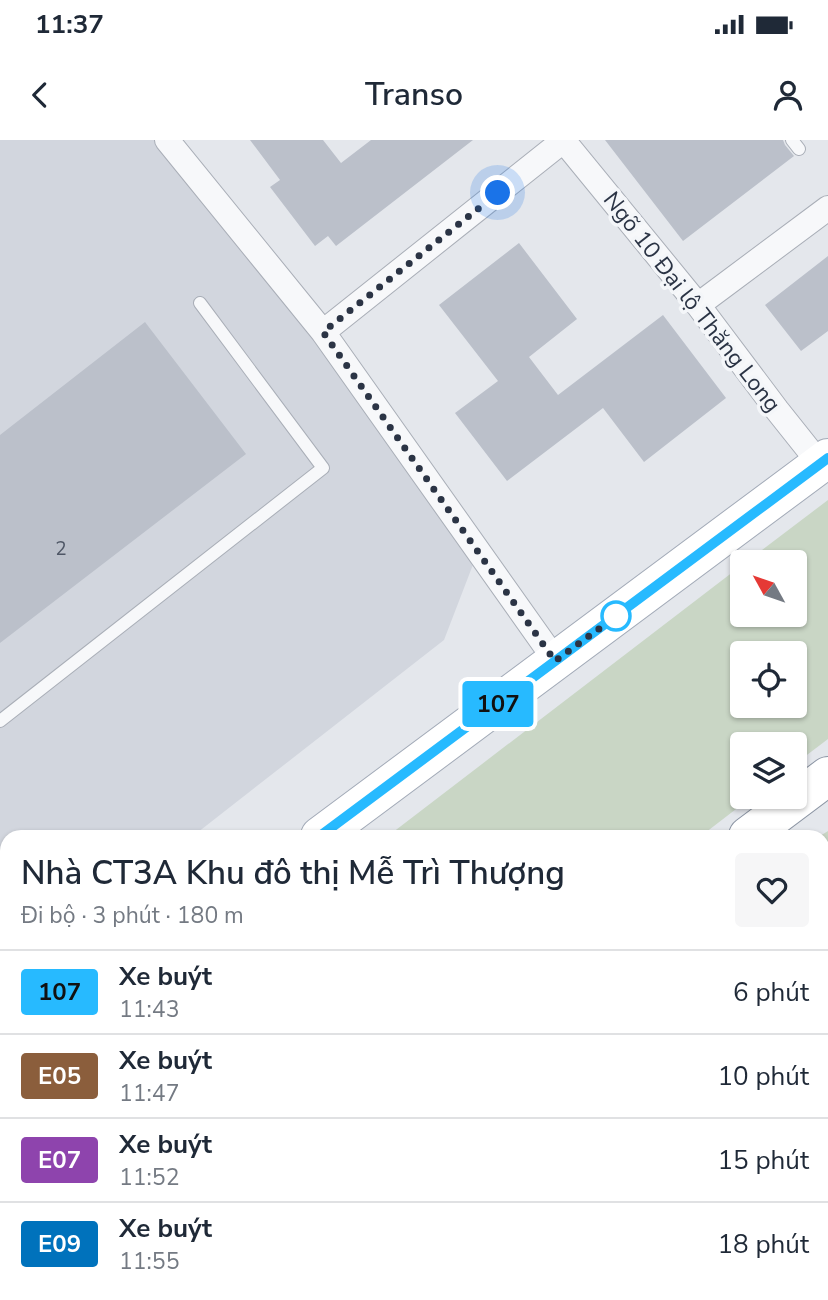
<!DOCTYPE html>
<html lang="vi">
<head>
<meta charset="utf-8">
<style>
	:root { --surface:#fff; --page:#f6f6f7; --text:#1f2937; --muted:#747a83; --line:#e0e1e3 }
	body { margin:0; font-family:"Nunito Sans",sans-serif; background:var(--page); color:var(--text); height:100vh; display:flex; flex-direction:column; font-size:26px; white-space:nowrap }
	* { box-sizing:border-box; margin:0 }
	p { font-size:23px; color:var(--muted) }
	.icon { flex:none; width:38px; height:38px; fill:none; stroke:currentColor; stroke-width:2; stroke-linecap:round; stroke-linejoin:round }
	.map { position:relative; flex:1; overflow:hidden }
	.drawer { position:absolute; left:0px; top:690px; width:830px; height:471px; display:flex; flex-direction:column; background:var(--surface); border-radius:21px 21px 0 0; box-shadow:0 2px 5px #0004 }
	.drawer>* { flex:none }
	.badge { padding:0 14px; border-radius:5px; font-size:24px; line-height:46px }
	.needle { width:46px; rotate:310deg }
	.fabs { position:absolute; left:730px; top:410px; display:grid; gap:14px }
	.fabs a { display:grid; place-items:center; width:77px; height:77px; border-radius:7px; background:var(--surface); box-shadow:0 2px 5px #0004; font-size:35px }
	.you { position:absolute; width:35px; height:35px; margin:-18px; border:5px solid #fff; border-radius:50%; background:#1a73e8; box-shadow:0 0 0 10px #1a73e833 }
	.map>.badge { position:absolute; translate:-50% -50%; box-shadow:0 0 0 4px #fff }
	.round { display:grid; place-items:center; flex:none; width:74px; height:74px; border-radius:7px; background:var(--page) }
	.overview { display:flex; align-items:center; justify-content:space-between; height:119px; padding:0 21px }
	h1 { font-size:33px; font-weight:600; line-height:52px }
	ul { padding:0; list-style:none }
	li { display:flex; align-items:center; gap:21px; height:84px; padding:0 21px; border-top:2px solid var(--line) }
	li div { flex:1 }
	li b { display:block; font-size:26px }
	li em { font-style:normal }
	li .badge { min-width:77px; font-weight:700; text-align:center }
	.status { display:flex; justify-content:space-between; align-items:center; height:49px; padding:0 35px; background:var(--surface); direction:ltr }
	.status svg { height:19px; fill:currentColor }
	header { display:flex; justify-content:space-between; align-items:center; height:91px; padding:0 21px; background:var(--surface); font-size:32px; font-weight:600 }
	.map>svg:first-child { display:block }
	.built { fill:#d2d6de }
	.green { fill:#c9d6c5; fill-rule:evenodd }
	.building { fill:#bbc0ca }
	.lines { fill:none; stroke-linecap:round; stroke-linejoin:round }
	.service-casing { stroke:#a9aeb7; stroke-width:14 }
	.minor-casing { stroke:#a9aeb7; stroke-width:26 }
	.primary-casing { stroke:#a3abb8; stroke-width:40 }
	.motorway-casing { stroke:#8b94a3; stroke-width:40 }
	.service { stroke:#f7f8fa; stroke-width:12 }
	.minor { stroke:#f7f8fa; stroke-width:24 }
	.primary { stroke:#fff; stroke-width:38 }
	.motorway { stroke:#fff; stroke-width:38 }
	.line-casing { stroke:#fff; stroke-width:16 }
	.line { stroke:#27baff; stroke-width:10 }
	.walk { stroke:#2b3445; stroke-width:7; stroke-dasharray:0 12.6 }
	.stop-dot { fill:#fff; stroke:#27baff; stroke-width:3.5 }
	.labels { text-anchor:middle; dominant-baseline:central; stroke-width:7; stroke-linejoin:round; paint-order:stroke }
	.number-label { font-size:19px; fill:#4f5766 }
	.street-label { font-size:23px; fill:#2b3445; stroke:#f4f6f9 }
</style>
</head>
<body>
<div class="status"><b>11:37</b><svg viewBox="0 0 49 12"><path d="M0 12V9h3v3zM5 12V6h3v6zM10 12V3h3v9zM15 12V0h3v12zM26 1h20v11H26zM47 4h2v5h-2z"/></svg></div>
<header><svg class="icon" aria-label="back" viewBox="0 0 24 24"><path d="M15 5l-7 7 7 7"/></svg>Transo<svg class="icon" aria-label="person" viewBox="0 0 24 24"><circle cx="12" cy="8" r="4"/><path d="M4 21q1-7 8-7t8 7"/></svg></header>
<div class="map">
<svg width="828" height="1160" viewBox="0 0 828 1160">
	<rect width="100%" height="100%" fill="#e4e7ec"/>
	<path class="built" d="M 0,0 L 179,0 L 474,422 L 444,500 L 193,696 L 7,696 L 7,842 L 0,848 Z"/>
	<path class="green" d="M 828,360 L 828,599 L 795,624 L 794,604 L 742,604 L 742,656 L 753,656 L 701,696 L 388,696 L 742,425 L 742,474 L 794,474 L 794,422 L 746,422 ZM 742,513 L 794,513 L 794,565 L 742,565 Z
		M 828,691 L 828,784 L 823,789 L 822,696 L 820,696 Z
		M 828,869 L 828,990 L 823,994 L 822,873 Z
		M 7,990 L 7,1067 L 0,1058 L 0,995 Z
		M 216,1153 L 341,1153 L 333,1160 L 207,1160 Z
		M 450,1153 L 611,1153 L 602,1160 L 442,1160 Z"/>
	<path class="building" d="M 250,0 L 323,0 L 341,23 L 371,0 L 473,0 L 336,106 L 328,96 L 315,106 L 270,47 L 280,40 Z
		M 605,0 L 783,0 L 785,5 L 794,16 L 683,101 Z
		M 519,103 L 577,179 L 529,217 L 558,255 L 663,175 L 726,258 L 644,322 L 603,268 L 507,341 L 455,273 L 498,241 L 439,165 Z
		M 828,116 L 828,191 L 801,211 L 765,165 Z
		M 145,182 L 246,314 L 0,503 L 0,295 Z"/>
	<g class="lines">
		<g class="service-casing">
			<path id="service" d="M 792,0 L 799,9
				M 0,581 L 323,328 L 200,163
				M 0,824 L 7,834"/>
		</g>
		<g class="minor-casing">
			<path id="minor" d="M 167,0 L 323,192 L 556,521
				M 563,0 L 698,165 L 777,270 L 820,324
				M 698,165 L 828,68
				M 323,192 L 564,0"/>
		</g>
		<g class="primary-casing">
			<path id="primary" d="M 320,696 L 828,318
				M 0,932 L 7,927
				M 822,1021 L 828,1017
				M 641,1160 L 650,1153"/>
		</g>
		<g class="motorway-casing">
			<path id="motorway" d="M 748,696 L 828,636
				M 822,862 L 828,858
				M 139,1160 L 148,1153
				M 434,1160 L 443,1153"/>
		</g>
		<use href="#service" class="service"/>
		<use href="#minor" class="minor"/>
		<use href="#primary" class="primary"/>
		<use href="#motorway" class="motorway"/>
	</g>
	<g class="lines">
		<g class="line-casing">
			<path id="line" d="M 320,696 L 828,318"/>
		</g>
		<use href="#line" class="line"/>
		<path class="walk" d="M 498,53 L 323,192 L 555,521 L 622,472 L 616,476"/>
	</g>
	<circle class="stop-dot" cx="616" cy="476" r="14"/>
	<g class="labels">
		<g class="number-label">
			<text x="61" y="409">2</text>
		</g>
		<g class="street-label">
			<text transform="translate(692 162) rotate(52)">Ngõ 10 Đại lộ Thăng Long</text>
		</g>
	</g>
</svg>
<div class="fabs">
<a><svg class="needle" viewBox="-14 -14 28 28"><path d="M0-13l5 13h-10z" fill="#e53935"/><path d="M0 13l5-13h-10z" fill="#747a83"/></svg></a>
<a><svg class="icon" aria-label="locate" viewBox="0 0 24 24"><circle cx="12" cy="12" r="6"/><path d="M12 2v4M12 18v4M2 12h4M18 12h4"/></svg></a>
<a><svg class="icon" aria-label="layers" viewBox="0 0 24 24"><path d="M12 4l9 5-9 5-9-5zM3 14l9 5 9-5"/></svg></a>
</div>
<div class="you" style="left:498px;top:53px"></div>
<b class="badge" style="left:498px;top:564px;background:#27baff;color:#111">107</b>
<section class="drawer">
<div class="overview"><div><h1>Nhà CT3A Khu đô thị Mễ Trì Thượng</h1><p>Đi bộ · 3 phút · 180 m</p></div><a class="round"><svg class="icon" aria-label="heart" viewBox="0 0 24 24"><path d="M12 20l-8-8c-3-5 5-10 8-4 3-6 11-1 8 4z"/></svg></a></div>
<ul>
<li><span class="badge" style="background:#27baff;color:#111">107</span><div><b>Xe buýt</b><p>11:43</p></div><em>6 phút</em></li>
<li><span class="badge" style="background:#8b5e3c;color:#fff">E05</span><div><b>Xe buýt</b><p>11:47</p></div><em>10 phút</em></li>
<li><span class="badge" style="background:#8e44ad;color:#fff">E07</span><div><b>Xe buýt</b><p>11:52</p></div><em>15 phút</em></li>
<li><span class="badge" style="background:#0072bc;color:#fff">E09</span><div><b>Xe buýt</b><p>11:55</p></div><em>18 phút</em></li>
</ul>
</section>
</div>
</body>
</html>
